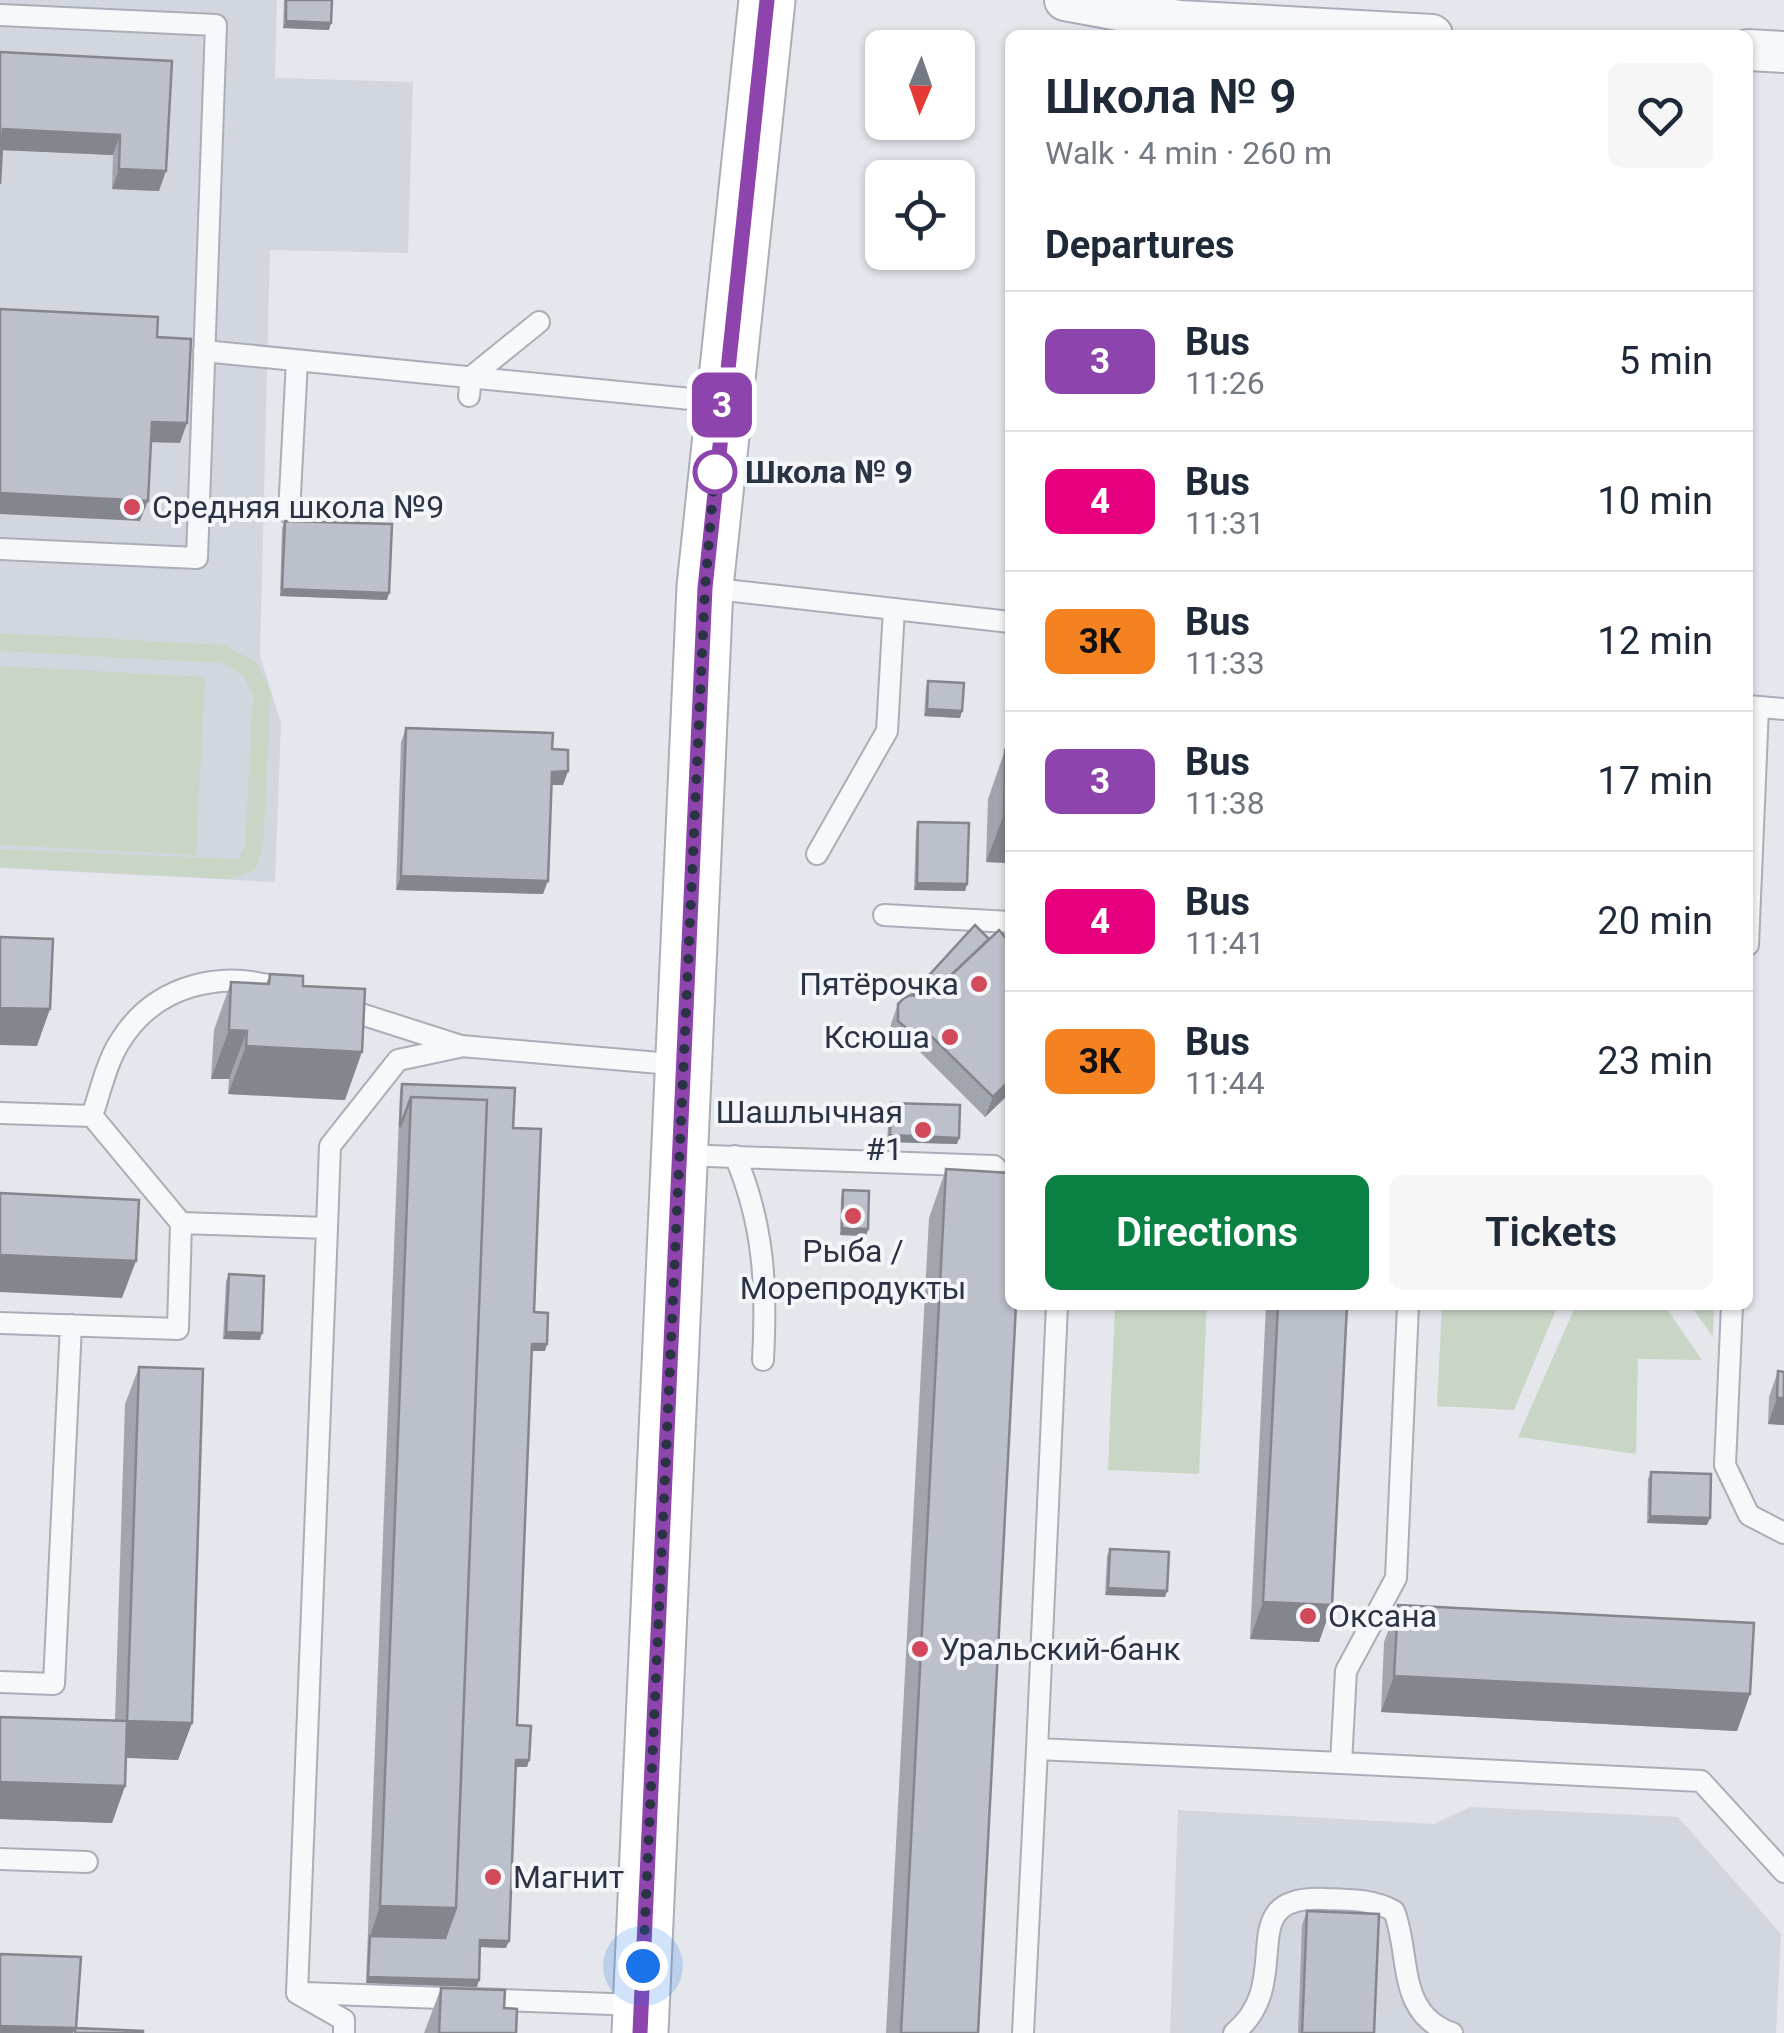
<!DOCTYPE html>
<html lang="en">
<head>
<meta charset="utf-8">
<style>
	:root { --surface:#fff; --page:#f6f6f7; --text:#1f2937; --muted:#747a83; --line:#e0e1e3; --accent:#0b8043 }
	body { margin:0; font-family:Roboto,sans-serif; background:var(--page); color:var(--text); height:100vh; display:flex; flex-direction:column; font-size:38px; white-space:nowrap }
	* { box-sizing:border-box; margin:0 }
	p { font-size:32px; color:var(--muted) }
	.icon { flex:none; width:55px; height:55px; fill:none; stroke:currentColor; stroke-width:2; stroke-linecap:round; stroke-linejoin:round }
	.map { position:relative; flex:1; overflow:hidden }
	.side { position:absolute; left:1005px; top:30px; width:748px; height:1280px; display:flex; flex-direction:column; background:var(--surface); border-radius:15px; box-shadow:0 2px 8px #0004 }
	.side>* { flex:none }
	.badge { padding:0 20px; border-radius:15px; font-size:35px; line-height:65px }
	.needle { width:65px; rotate:182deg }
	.buttons { position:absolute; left:865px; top:30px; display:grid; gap:20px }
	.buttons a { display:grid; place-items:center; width:110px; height:110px; border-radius:15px; background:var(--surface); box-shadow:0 2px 8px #0004; font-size:50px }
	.you { position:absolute; width:50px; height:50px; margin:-25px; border:8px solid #fff; border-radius:50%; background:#1a73e8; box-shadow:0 0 0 15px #1a73e833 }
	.map>.badge { position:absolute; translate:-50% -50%; box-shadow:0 0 0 5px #fff }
	h2 { padding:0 40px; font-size:38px; line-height:90px }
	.round { display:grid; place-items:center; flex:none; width:105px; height:105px; border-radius:15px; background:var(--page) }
	.overview { display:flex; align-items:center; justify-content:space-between; height:170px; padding:0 40px }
	h1 { font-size:48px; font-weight:600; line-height:75px }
	.action { display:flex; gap:20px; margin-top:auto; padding:20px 40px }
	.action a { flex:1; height:115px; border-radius:15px; background:var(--accent); color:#fff; font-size:40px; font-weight:600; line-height:115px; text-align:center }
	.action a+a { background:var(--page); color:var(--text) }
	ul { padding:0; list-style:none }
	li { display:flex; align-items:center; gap:30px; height:140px; padding:0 40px; border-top:2px solid var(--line) }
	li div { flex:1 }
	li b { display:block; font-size:38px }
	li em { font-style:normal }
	li .badge { min-width:110px; font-weight:700; text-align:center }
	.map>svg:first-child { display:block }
	.built { fill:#d2d6de }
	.green { fill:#c9d6c5 }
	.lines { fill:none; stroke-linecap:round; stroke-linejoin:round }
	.service-casing { stroke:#a9aeb7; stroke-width:24 }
	.minor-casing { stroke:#a9aeb7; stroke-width:44 }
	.secondary-casing { stroke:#a9aeb7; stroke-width:59 }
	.service { stroke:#f7f8fa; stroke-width:20 }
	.minor { stroke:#f7f8fa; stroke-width:40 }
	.secondary { stroke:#fff; stroke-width:55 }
	.wall { fill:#a1a5ae }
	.shaded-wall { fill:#83868d }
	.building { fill:#bbc0ca; stroke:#83868d; stroke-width:2.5 }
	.line-casing { stroke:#fff; stroke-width:22 }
	.line { stroke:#8e44ad; stroke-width:15 }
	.walk { stroke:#2b3445; stroke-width:10; stroke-dasharray:0 18 }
	.stop-dot { fill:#fff; stroke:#8e44ad; stroke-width:5 }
	.poi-dot { fill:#d1495b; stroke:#f4f6f9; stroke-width:4 }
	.labels { text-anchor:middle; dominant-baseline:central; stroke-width:8; stroke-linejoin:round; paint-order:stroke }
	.stop-label { font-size:32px; font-weight:bold; fill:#2b3445; stroke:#f4f6f9; text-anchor:start }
	.poi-label { font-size:32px; fill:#2b3445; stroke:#f4f6f9; text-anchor:start }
</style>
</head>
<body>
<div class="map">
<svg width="1784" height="2033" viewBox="0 0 1784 2033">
	<rect width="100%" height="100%" fill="#e4e7ec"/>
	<path class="built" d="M 0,0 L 277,0 L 275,78 L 413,82 L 408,253 L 270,250 L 260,656 L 281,723 L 275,882 L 0,868 Z
		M 1470,1807 L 1678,1817 L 1781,1934 L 1776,2033 L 1170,2033 L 1178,1810 L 1434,1824 Z"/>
	<path class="green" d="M 0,633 L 225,645 L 257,663 L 271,693 L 263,848 L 255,870 L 230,879 L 0,867 L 0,849 L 238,859 L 245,846 L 253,695 L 243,675 L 221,663 L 0,651 Z
		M 0,666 L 205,677 L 196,855 L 0,845 Z
		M 1115,1305 L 1207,1305 L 1199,1474 L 1108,1470 Z
		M 1442,1305 L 1558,1305 L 1514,1410 L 1437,1406 Z
		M 1576,1305 L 1664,1305 L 1702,1360 L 1638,1359 L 1636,1454 L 1518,1437 Z
		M 1690,1305 L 1714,1305 L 1713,1337 Z"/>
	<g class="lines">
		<g class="service-casing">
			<path id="service" d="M 0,15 L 216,25 L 197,558 L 0,549
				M 204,351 L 721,402
				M 469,396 L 471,377 L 539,322
				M 289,513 L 297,361
				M 707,588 L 1010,622
				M 1748,706 L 1784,709
				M 817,854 L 887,731 L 894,609
				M 884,915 L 1010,922
				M 1748,945 L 1758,708
				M 339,1007 L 461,1046 L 683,1065
				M 0,1113 L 92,1116 C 100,1093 106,1064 119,1043 C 154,985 220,969 282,989
				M 92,1116 L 181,1223 L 327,1228 L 297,1993 L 344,2020 L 344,2033
				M 680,1155 L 994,1166 L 1010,1182
				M 735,1156 C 764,1224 767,1286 763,1360
				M 327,1228 L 330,1146 L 398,1060 L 459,1047
				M 1408,1305 L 1396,1578 L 1346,1671 L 1341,1763 L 1701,1781 L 1784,1872
				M 1732,1305 L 1725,1465 L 1749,1515 L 1784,1533
				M 0,1323 L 178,1329 L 181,1223
				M 0,1682 L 54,1684 L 71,1325
				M 1037,1749 L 1057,1305
				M 0,1859 L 87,1862
				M 304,1993 L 639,2005
				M 1023,2033 L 1037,1749 L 1341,1763
				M 1234,2033 C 1299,1980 1228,1894 1325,1899 C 1350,1900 1371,1899 1394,1911 C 1411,1954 1396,2014 1452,2033"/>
		</g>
		<g class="minor-casing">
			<path id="minor" d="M 1065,0 L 1179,21 L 1432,35
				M 1748,50 L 1784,52"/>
		</g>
		<g class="secondary-casing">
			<path id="secondary" d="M 640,2033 L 705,587 L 767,0"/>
		</g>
		<use href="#service" class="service"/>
		<use href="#minor" class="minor"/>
		<use href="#secondary" class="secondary"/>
	</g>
	<path class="wall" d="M 284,0 L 332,0 L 329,30 L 283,28 Z
		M 0,52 L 172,61 L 159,191 L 112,189 L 113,155 L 2,150 Z
		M 285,521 L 387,600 L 280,596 L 282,528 Z
		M 928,681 L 962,711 L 960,718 L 924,716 L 926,688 Z
		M 406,728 L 552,749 L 568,771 L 563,785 L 551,785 L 543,894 L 396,890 L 401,742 Z
		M 1005,750 L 1010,863 L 986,862 L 988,799 Z
		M 918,822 L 967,884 L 965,891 L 914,890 L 916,829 Z
		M 989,939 L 1010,1093 L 985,1117 L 918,1050 L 902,1051 L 890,1042 L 891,1024 L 898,1004 Z
		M 270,974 L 303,986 L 345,1100 L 228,1094 L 229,1079 L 211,1079 L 214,1030 L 231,982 L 266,984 Z
		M 402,1084 L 513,1128 L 534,1312 L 545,1351 L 532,1351 L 517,1725 L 529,1760 L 527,1767 L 515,1767 L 506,1948 L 480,1947 L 477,1987 L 366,1983 L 400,1091 Z
		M 891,1103 L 959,1138 L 957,1144 L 887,1142 L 889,1110 Z
		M 946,1169 L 978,2033 L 886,2033 L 929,1218 Z
		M 843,1190 L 868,1229 L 866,1236 L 840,1235 L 841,1197 Z
		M 229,1274 L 260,1340 L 223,1339 L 226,1281 Z
		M 1266,1305 L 1347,1305 L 1332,1605 L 1319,1642 L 1250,1639 Z
		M 139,1367 L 192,1723 L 178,1760 L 126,1758 L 125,1786 L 112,1823 L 0,1819 L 0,1717 L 115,1720 L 125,1404 Z
		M 1778,1371 L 1784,1425 L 1768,1424 L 1769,1397 Z
		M 1651,1472 L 1707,1525 L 1647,1523 L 1648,1479 Z
		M 1110,1549 L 1167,1591 L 1165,1597 L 1105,1595 L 1107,1556 Z
		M 1398,1605 L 1750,1694 L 1737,1731 L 1381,1712 L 1384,1642 Z
		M 1307,1911 L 1374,2033 L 1298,2033 L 1302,1925 Z
		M 441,1988 L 504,2008 L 516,2033 L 424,2033 Z"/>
	<path class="shaded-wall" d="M 286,21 L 331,23 L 329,30 L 283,28 Z
		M 3,129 L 120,135 L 113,155 L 0,150 Z
		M 119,169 L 166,171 L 159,191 L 112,189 Z
		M 152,422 L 187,423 L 180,443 L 145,442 Z
		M 0,493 L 148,501 L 140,521 L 0,514 Z
		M 282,589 L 389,593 L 387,600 L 280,596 Z
		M 927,709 L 962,711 L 960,718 L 924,716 Z
		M 568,771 L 563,785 L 547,785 L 552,772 Z
		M 1004,814 L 1010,814 L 1010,863 L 986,862 Z
		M 401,876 L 548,881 L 543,894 L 396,890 Z
		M 917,883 L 967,884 L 965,891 L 914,890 Z
		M 0,1008 L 50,1009 L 37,1046 L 0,1045 Z
		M 229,1030 L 247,1031 L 229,1079 L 211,1079 Z
		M 925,1030 L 918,1050 L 902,1051 L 910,1031 Z
		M 246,1046 L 362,1052 L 345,1100 L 228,1094 Z
		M 1010,1080 L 1010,1093 L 985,1117 L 993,1097 Z
		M 890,1135 L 959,1138 L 957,1144 L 887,1142 Z
		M 842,1228 L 868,1229 L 866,1236 L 840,1235 Z
		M 0,1255 L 136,1261 L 122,1298 L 0,1292 Z
		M 226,1332 L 262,1333 L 260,1340 L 223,1339 Z
		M 532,1344 L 547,1344 L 545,1351 L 530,1351 Z
		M 1777,1398 L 1784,1398 L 1784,1425 L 1768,1424 Z
		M 1650,1516 L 1710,1518 L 1707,1525 L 1647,1523 Z
		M 1108,1588 L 1167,1591 L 1165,1597 L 1105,1595 Z
		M 1263,1602 L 1332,1605 L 1319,1642 L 1250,1639 Z
		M 1394,1676 L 1750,1694 L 1737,1731 L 1381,1712 Z
		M 127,1721 L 192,1723 L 178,1760 L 114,1757 Z
		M 516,1760 L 529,1760 L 527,1767 L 513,1767 Z
		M 0,1782 L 125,1786 L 112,1823 L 0,1819 Z
		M 380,1906 L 456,1908 L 442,1945 L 370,1936 Z
		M 480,1940 L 509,1941 L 506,1948 L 478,1947 Z
		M 368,1977 L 479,1980 L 477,1987 L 366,1983 Z
		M 0,2026 L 75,2028 L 73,2033 L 0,2033 Z"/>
	<path class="building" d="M 286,0 L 332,0 L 331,23 L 286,21 Z
		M 0,52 L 172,61 L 166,171 L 119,169 L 120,135 L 3,129 L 0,184 Z
		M 0,309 L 158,317 L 157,337 L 191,339 L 187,423 L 152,422 L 148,501 L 0,493 Z
		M 285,521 L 392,524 L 389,593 L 282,589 Z
		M 928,681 L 964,683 L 962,711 L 927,709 Z
		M 406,728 L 553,733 L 552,749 L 568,750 L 568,771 L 552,772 L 548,881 L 401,876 Z
		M 1005,750 L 1010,750 L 1010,814 L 1004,814 Z
		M 918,822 L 969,823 L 967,884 L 917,883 Z
		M 975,925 L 989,939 L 927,998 L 911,995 Z
		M 999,930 L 1010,943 L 1010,1080 L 993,1097 L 925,1030 L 910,1031 L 898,1021 L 898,1004 L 904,998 L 913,994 L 927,998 Z
		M 0,937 L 53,939 L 50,1009 L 0,1008 Z
		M 270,974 L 303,976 L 303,986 L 365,989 L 362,1052 L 246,1046 L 247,1031 L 229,1030 L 231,982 L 269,984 Z
		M 402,1084 L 515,1088 L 513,1128 L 541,1129 L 534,1312 L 548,1313 L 547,1344 L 532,1344 L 517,1725 L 531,1726 L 529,1760 L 516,1760 L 509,1941 L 480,1940 L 479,1980 L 368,1977 L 370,1936 L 445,1938 L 456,1908 L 487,1100 L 411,1097 L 400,1127 Z
		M 411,1097 L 487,1100 L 456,1908 L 380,1906 Z
		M 891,1103 L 960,1105 L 959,1138 L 890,1135 Z
		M 946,1169 L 1010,1173 L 1010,1305 L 1016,1305 L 978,2033 L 901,2033 Z
		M 843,1190 L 869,1191 L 868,1229 L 842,1228 Z
		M 0,1193 L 139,1200 L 136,1261 L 0,1255 Z
		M 229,1274 L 264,1276 L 262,1333 L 226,1332 Z
		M 1278,1305 L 1347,1305 L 1332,1605 L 1263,1602 Z
		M 139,1367 L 203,1369 L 192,1723 L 127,1721 Z
		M 1778,1371 L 1784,1372 L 1784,1398 L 1777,1398 Z
		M 1651,1472 L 1711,1474 L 1710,1518 L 1650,1516 Z
		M 1110,1549 L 1169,1552 L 1167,1591 L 1108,1588 Z
		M 1398,1605 L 1754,1623 L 1750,1694 L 1394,1676 Z
		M 0,1717 L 127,1721 L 125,1786 L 0,1782 Z
		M 1307,1911 L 1379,1914 L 1374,2033 L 1302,2033 Z
		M 0,1954 L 81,1957 L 76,2028 L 143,2031 L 143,2033 L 75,2033 L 75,2028 L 0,2026 Z
		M 441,1988 L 505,1990 L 504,2008 L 517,2009 L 516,2033 L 439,2033 Z"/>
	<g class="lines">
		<g class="line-casing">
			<path id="line" d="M 640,2033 L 705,588 L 767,0"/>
		</g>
		<use href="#line" class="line"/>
		<path class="walk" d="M 643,1966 L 705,588 L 716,459 L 715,472"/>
	</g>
	<circle class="stop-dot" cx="715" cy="472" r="20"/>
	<g class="poi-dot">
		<circle cx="132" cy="507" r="10"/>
		<circle cx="979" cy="984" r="10"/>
		<circle cx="950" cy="1037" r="10"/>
		<circle cx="923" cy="1130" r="10"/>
		<circle cx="853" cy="1216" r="10"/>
		<circle cx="1308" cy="1616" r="10"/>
		<circle cx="920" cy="1649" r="10"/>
		<circle cx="493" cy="1877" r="10"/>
	</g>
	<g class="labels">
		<g class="stop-label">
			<text x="745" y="472">Школа № 9</text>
		</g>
		<g class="poi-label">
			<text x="152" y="507">Средняя школа №9</text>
			<text x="959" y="984" text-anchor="end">Пятёрочка</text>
			<text x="930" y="1037" text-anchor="end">Ксюша</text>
			<text x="903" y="1112" text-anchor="end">Шашлычная<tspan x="903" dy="37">#1</tspan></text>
			<text x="853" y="1251" text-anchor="middle">Рыба /<tspan x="853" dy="37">Морепродукты</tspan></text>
			<text x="1328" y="1616">Оксана</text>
			<text x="940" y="1649">Уральский-банк</text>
			<text x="513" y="1877">Магнит</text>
		</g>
	</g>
</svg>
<div class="buttons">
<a><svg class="needle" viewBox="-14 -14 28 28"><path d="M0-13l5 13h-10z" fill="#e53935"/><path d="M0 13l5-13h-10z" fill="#747a83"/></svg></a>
<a><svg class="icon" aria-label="locate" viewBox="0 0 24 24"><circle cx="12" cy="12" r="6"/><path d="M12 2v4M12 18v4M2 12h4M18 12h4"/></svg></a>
</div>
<div class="you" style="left:643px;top:1966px"></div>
<b class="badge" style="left:722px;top:405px;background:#8e44ad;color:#fff">3</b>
<section class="side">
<div class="overview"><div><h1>Школа № 9</h1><p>Walk · 4 min · 260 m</p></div><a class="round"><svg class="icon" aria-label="heart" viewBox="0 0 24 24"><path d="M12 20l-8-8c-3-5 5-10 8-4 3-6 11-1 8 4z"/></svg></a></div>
<h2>Departures</h2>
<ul>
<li><span class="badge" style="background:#8e44ad;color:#fff">3</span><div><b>Bus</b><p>11:26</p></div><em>5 min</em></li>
<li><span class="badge" style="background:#e6007e;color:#fff">4</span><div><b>Bus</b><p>11:31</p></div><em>10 min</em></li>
<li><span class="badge" style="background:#f58220;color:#111">3К</span><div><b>Bus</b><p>11:33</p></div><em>12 min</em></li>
<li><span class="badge" style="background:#8e44ad;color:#fff">3</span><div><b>Bus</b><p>11:38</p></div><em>17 min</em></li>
<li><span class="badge" style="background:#e6007e;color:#fff">4</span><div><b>Bus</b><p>11:41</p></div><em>20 min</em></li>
<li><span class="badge" style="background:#f58220;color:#111">3К</span><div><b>Bus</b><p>11:44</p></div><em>23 min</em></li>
</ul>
<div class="action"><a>Directions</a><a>Tickets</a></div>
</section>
</div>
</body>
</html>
